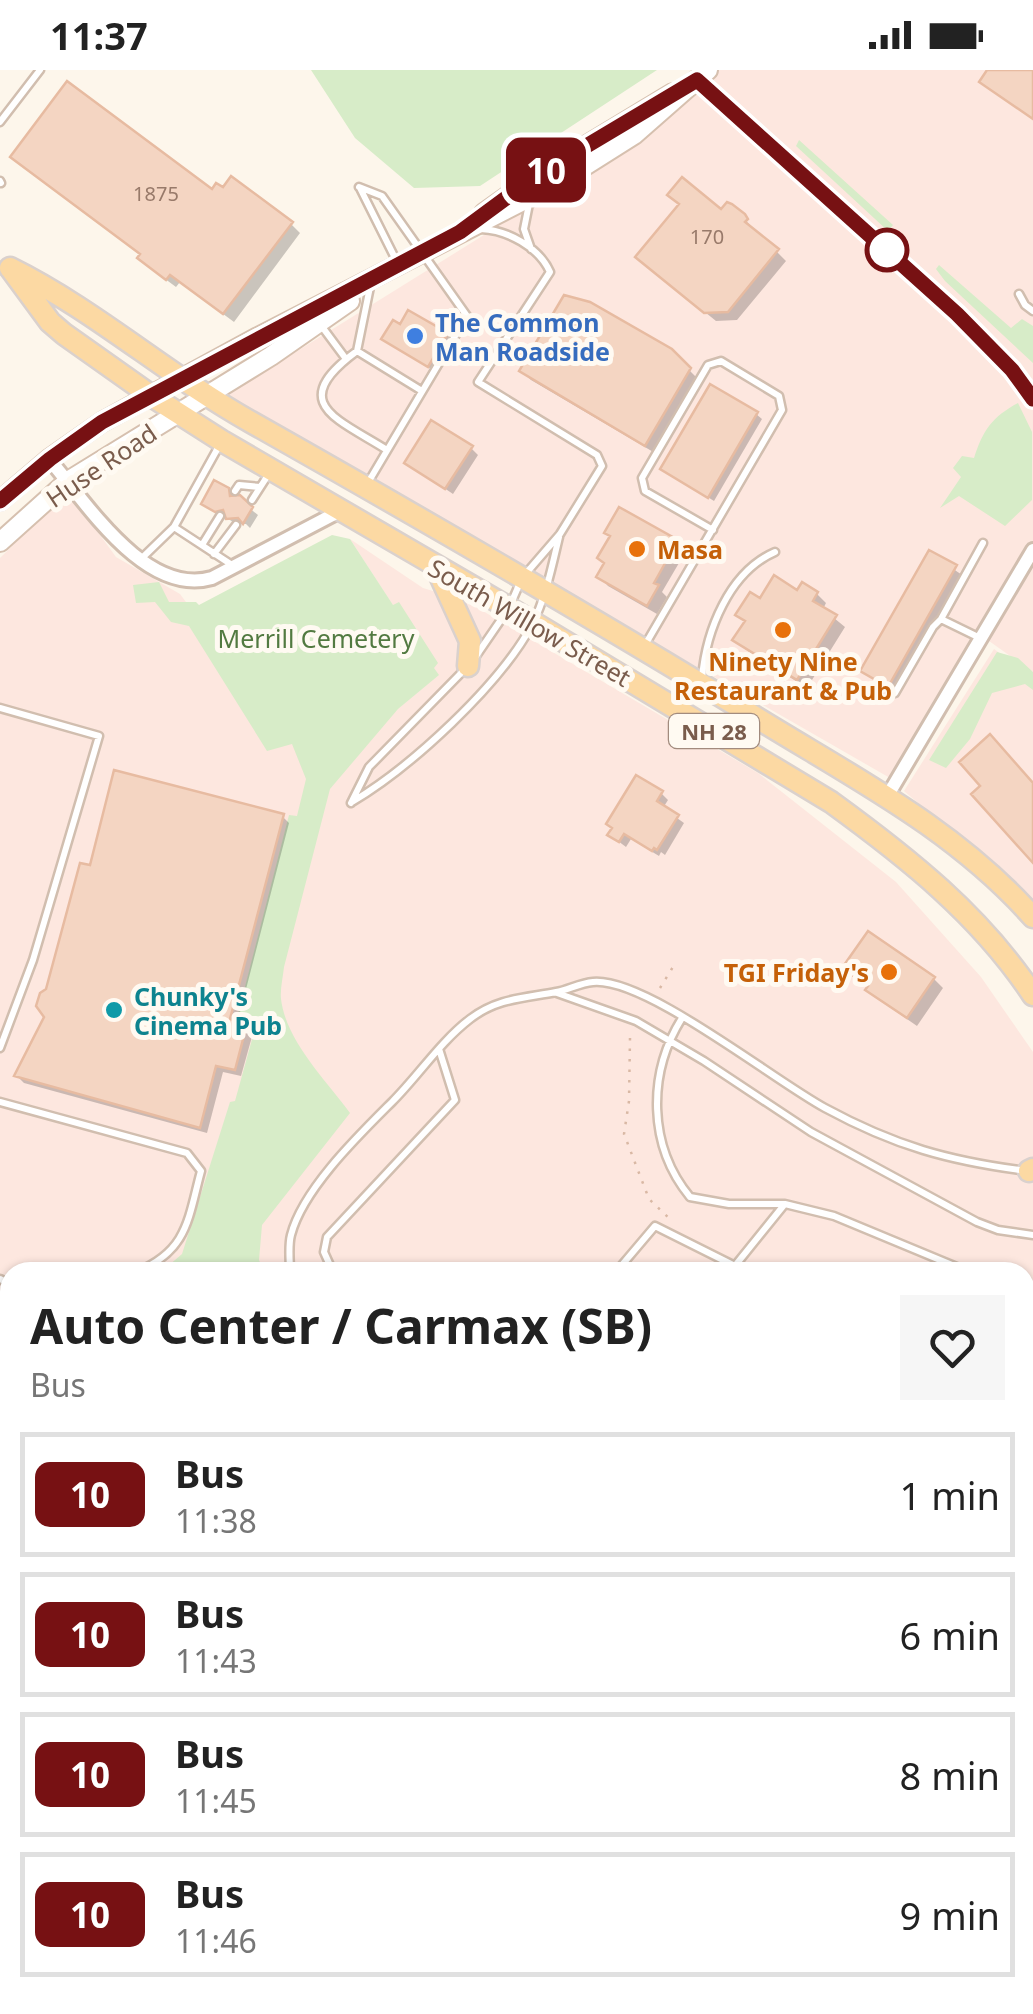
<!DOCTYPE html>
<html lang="en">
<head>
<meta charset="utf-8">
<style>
	:root { --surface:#fff; --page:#f6f6f6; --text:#222; --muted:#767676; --line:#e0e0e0 }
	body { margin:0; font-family:"Noto Sans",sans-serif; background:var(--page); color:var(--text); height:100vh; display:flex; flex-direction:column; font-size:38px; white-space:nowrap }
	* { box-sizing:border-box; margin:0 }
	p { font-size:32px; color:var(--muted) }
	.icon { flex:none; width:55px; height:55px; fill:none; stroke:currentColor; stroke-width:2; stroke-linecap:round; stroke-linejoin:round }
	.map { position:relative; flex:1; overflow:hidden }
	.sheet { position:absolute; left:0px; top:1192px; width:1035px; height:752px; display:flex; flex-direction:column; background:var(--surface); border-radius:30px 30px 0 0; box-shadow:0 2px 8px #0004 }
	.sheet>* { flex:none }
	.badge { padding:0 20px; border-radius:15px; font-size:35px; line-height:65px }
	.map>.badge { position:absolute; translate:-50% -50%; box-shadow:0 0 0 5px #fff }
	.round { display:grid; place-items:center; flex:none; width:105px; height:105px; border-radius:0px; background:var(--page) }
	.overview { display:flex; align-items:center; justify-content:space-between; height:170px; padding:0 30px }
	h1 { font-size:48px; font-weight:700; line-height:75px }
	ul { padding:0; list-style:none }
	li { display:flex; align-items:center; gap:30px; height:125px; margin:0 20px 15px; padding:0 10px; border:5px solid var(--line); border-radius:0px }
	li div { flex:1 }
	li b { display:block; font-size:38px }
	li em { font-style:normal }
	li .badge { min-width:110px; font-weight:700; text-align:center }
	.status { display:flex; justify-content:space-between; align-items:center; height:70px; padding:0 50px; background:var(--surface); direction:ltr }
	.status svg { height:28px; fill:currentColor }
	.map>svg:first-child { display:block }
	.residential { fill:#f5e8d9 }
	.commercial { fill:#fde7df }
	.green { fill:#d7ecc8 }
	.shadow { fill:#0003 }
	.building { fill:#f4d5c2; stroke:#e7bba1; stroke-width:2.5 }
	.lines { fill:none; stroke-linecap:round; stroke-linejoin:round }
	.lane-casing { stroke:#d1beaf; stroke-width:11 }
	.street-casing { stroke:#d1beaf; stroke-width:18 }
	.secondary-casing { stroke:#d6c0af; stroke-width:22 }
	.primary-casing { stroke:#dad1cd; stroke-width:25 }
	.path { stroke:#d9b8a4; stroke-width:2.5; stroke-dasharray:2.5 8; stroke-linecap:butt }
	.lane { stroke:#fff; stroke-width:6 }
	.street { stroke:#fff; stroke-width:12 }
	.secondary { stroke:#fff; stroke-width:18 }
	.primary { stroke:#fcd9a3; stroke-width:20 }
	.line-casing { stroke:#fff; stroke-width:22 }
	.line { stroke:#771113; stroke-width:15 }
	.stop-dot { fill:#fff; stroke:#771113; stroke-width:5 }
	.shop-dot { fill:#3f7fe0; stroke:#fffaf2; stroke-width:4 }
	.food-dot { fill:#e8710a; stroke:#fffaf2; stroke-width:4 }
	.culture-dot { fill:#0f9aa8; stroke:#fffaf2; stroke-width:4 }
	.labels { text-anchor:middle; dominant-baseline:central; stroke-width:10; stroke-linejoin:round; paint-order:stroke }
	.number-label { font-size:20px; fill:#987a6a }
	.shield { fill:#fffaf2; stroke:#a28b7e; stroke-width:2.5 }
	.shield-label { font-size:22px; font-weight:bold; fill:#7a5c4c }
	.shop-label { font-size:25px; font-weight:bold; fill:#366cbe; stroke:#fffaf2; text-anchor:start }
	.street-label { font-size:25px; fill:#7a5c4c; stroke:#fffaf2 }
	.food-label { font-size:25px; font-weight:bold; fill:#c56008; stroke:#fffaf2; text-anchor:start }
	.park-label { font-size:25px; fill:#527a41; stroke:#fffaf2 }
	.culture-label { font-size:25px; font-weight:bold; fill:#0d838f; stroke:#fffaf2; text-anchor:start }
</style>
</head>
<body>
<div class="status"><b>11:37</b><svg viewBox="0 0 49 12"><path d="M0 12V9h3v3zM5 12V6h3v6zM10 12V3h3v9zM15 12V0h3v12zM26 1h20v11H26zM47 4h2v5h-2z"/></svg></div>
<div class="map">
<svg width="1033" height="1944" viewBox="0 0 1033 1944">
	<rect width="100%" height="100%" fill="#fdf6eb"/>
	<path class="residential" d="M 0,1650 L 10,1675 L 10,1935 L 140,1935 L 145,1944 L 0,1944 Z"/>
	<path class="commercial" d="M 719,0 L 1033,0 L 1033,602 L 989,571 L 890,708 L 225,326 L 624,78 Z
		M 68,421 L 116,487 L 180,524 L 317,707 L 438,605 L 350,469 L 423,518 L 466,531 L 758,703 L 896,812 L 981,907 L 1033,982 L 1033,1944 L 231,1944 L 226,1935 L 1025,1935 L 1025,1202 L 10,1202 L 10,1308 L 0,1312 L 0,488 Z
		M 994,579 L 1033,608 L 1033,839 L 978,784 L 904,721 Z"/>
	<path class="green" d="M 311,0 L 657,0 L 480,116 L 414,118 L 355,68 Z
		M 799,70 L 893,155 L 888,161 L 796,76 Z
		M 939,195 L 1011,258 L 1022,249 L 1033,256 L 1033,293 L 945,211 L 936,199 Z
		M 1018,333 L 1032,362 L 1032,430 L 1005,456 L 959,426 L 940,438 L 961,407 L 953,398 L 962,386 L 974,388 C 983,360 992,347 1018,333 Z
		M 332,465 L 350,469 L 393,535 L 399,532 L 438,593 L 434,598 L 439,605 L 398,639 L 330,719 L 284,897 C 283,907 280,919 281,929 C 286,971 326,1010 350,1043 L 262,1155 L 259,1190 L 264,1202 L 161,1202 L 182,1184 L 230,1032 L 235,1031 L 256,955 L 249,947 L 238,944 L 289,745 L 297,746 L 306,709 L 292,674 L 267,681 L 189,556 L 171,552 L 155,532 L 136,533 L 133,515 L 159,512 L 169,532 L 196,532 L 199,535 Z
		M 997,582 L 1018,588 L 1033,602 L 1033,620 L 1025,614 L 992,623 L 970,669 L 946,698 L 929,690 Z
		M 10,1226 L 10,1493 L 6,1494 L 0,1489 L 0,1227 Z"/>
	<path class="shadow" d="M 13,87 L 212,122 L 291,154 L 300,163 L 234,252 L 180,212 L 176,217 L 149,197 L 142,185 Z
		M 731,136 L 786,191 L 737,250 L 716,251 L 648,196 Z
		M 447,265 L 453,272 L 436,302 L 384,269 Z
		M 670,281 L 698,309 L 655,383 L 531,310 L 522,301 Z
		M 756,344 L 762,349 L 714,431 L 663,399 Z
		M 471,378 L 478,385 L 453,424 L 407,393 Z
		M 227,420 L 258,445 L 250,458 L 246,454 L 236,454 L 204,433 Z
		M 677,472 L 686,481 L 662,522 L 667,527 L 657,544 L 608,516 L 599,506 Z
		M 930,483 L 965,507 L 898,624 L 863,600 Z
		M 798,523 L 817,524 L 826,533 L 823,539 L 845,557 L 807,618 L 745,579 L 736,570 L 746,552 L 738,545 L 760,532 Z
		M 661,723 L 668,730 L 663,738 L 684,753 L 665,785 L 661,782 L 659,786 L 631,769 L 626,777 L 610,765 Z
		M 282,746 L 289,753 L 237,954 L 253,963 L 241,1006 L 223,1002 L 207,1063 L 24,1013 L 17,1006 L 47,947 L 48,920 L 92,798 Z
		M 845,898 L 934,909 L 943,918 L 917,956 L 878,929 L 870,917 Z
		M 1033,1487 L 1033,1899 L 1025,1910 L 1025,1497 Z
		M 0,1691 L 10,1713 L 10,1720 L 0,1724 Z
		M 10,1932 L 10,1935 L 40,1935 L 43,1944 L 0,1944 L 0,1936 Z
		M 116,1935 L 131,1935 L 137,1944 L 103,1944 Z
		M 376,1935 L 1005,1935 L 998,1944 L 372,1944 Z"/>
	<path class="building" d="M 987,0 L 1033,0 L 1033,49 L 979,12 Z
		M 67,11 L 212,119 L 216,113 L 223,117 L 231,106 L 293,152 L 223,244 L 170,205 L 166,210 L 137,188 L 140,184 L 10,87 Z
		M 682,107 L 721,139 L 727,132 L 732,134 L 745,144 L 748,149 L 745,152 L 779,179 L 728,242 L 704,243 L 635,187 L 679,134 L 667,125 Z
		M 564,225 L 590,232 L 672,279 L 691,298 L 645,376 L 519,301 Z
		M 408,240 L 448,263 L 428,297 L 381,269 L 393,250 L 400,254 Z
		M 710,314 L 758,342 L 708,428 L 660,399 Z
		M 431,350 L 473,376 L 445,419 L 404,393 Z
		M 214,410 L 229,418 L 230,426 L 240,425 L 253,437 L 243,454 L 238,448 L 226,449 L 223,440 L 215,442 L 201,434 Z
		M 619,437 L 678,470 L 654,513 L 659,515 L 647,536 L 596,507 L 604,493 L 597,488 L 610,466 L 604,463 Z
		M 929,480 L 957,495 L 888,617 L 860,601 Z
		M 774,505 L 797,520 L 802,512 L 818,522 L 813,531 L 837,545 L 797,610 L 732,570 L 745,551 L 735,545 L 750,522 L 760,528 Z
		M 990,664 L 1033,713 L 1033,793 L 971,724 L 980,716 L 959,692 Z
		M 114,700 L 284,744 L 230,949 L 247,954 L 235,1000 L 216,996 L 200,1058 L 14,1006 L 44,947 L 36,936 L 40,923 L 46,919 L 80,793 L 90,795 Z
		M 636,705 L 663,721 L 657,731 L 679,745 L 657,780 L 654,778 L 652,781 L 624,764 L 619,772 L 607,765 L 612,758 L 606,754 Z
		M 868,861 L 935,907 L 907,948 L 865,920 L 868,916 L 842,898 Z"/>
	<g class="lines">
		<g class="lane-casing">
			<path id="lane" d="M 0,52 L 40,0
				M 0,111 L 1,113
				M 359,117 L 382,126 L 467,246 L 366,416
				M 360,118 L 397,192
				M 529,134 L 524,159 L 531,179
				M 1019,224 L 1025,235 L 1033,241
				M 320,254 L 346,289
				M 357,281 L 370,217
				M 387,380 C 336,348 286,333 357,281 L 422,321
				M 235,421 L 239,415 L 260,417
				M 252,430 L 270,402
				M 174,457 L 232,495
				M 202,475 L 220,446
				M 214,484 L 236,455
				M 142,488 L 174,457 L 219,376
				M 941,549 L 983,473
				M 645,575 L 782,340 L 779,326 L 721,291 L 708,295 L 642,408 L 645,421 L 713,460
				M 474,589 L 509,538 L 522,508 L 560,464 L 602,396 L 597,385 L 478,312 L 550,202 C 539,177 507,160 481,159
				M 702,608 C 706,561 729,502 775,482
				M 895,623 L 933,557 L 941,549 L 980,568
				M 0,638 L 99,666 L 33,890 L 0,978
				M 352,732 C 411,697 499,616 532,555 C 546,527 552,496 559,467
				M 351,733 L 369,697 L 466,598
				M 557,923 L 636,951 L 704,991 L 811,1062 L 977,1152 L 998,1160 L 1033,1165
				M 682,948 C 647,1004 648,1076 690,1127 L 729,1134 L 785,1134 L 834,1146 L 969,1202
				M 0,1032 L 187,1083 L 201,1101 C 188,1149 188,1181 136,1202
				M 290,1202 C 290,1191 288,1176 291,1165 C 303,1119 359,1065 392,1032 C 419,1005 440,972 470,949 C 497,928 525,928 556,922 C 568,920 580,913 593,912 C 645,907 773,1010 825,1038 C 895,1076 949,1091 1027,1101
				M 333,1202 L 324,1182 L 327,1167 L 455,1030 L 439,979
				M 616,1202 L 655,1156 L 735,1196
				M 730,1202 L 784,1135
				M 0,1209 L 10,1214
				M 1025,1217 L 1033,1218
				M 1025,1458 L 1033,1447
				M 0,1507 L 10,1505
				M 261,1935 L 266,1944
				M 340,1944 L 344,1935
				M 1022,1944 L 1033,1930"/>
		</g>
		<g class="street-casing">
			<path id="street" d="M 697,10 L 957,244 L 1013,300 L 1033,329
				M 49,389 C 86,432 145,527 212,508 L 342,440
				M 888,725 L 1033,480
				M 0,1748 L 10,1744
				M 0,1903 L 10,1899"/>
		</g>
		<g class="secondary-casing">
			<path id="secondary" d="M 484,143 L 536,106 L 673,23
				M 0,431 L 49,389 L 102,352 L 258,267 L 558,113 L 634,65 L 708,0
				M 0,472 L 68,411 L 271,286 L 350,231
				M 0,1576 L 10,1605
				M 170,1935 L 175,1944"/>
		</g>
		<g class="primary-casing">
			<path id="primary" d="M 10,198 C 95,240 167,305 251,352 C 419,447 587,544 752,645 C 852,707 954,758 1033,847
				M 11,199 L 50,252 L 64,264 L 153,327 L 222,371 L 509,538 L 831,732 C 908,788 980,845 1033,925
				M 437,499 L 470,571 L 468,596
				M 1029,1101 L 1033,1099"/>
		</g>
		<path class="path" d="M 660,918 L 676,892
			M 630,968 L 629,1031 L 624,1064 L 649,1129 L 672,1151"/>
		<use href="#lane" class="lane"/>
		<use href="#street" class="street"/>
		<use href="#secondary" class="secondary"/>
		<use href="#primary" class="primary"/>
	</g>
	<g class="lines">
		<g class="line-casing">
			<path id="line" d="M 0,431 L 50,389 L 102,352 L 460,162 L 536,106 L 697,10 L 957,244 L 1012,300 L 1033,329"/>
		</g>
		<use href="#line" class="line"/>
	</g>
	<circle class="stop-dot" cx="887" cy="180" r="20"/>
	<circle class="shop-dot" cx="415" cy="266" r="10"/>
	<g class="food-dot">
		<circle cx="637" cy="479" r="10"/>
		<circle cx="783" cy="560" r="10"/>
		<circle cx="889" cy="902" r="10"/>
	</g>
	<circle class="culture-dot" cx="114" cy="940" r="10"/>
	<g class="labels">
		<g class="number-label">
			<text x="156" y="123">1875</text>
			<text x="707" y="166">170</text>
		</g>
		<rect class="shield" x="669" y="644" width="90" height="34" rx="8"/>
		<g class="shield-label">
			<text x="714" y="661">NH 28</text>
		</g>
		<g class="shop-label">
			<text x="435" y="252">The Common<tspan x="435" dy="29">Man Roadside</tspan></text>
		</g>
		<g class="street-label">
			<text transform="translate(101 395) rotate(-34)">Huse Road</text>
			<text transform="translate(530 552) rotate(30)">South Willow Street</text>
		</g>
		<g class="food-label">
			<text x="657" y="479">Masa</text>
			<text x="783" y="591" text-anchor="middle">Ninety Nine<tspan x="783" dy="29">Restaurant &amp; Pub</tspan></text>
			<text x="869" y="902" text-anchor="end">TGI Friday's</text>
		</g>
		<g class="park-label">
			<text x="316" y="568">Merrill Cemetery</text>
		</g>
		<g class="culture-label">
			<text x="134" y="926">Chunky's<tspan x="134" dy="29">Cinema Pub</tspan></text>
		</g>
	</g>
</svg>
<b class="badge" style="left:546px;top:100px;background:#771113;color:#fff">10</b>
<section class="sheet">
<div class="overview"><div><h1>Auto Center / Carmax (SB)</h1><p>Bus</p></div><a class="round"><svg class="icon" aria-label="heart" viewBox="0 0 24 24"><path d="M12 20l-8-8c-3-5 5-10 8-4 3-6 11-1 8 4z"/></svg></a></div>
<ul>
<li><span class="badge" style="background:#771113;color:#fff">10</span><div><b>Bus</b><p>11:38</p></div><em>1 min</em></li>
<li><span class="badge" style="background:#771113;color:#fff">10</span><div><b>Bus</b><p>11:43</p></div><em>6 min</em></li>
<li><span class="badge" style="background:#771113;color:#fff">10</span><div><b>Bus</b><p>11:45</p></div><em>8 min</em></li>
<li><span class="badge" style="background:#771113;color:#fff">10</span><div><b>Bus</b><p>11:46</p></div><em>9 min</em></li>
</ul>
</section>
</div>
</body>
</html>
